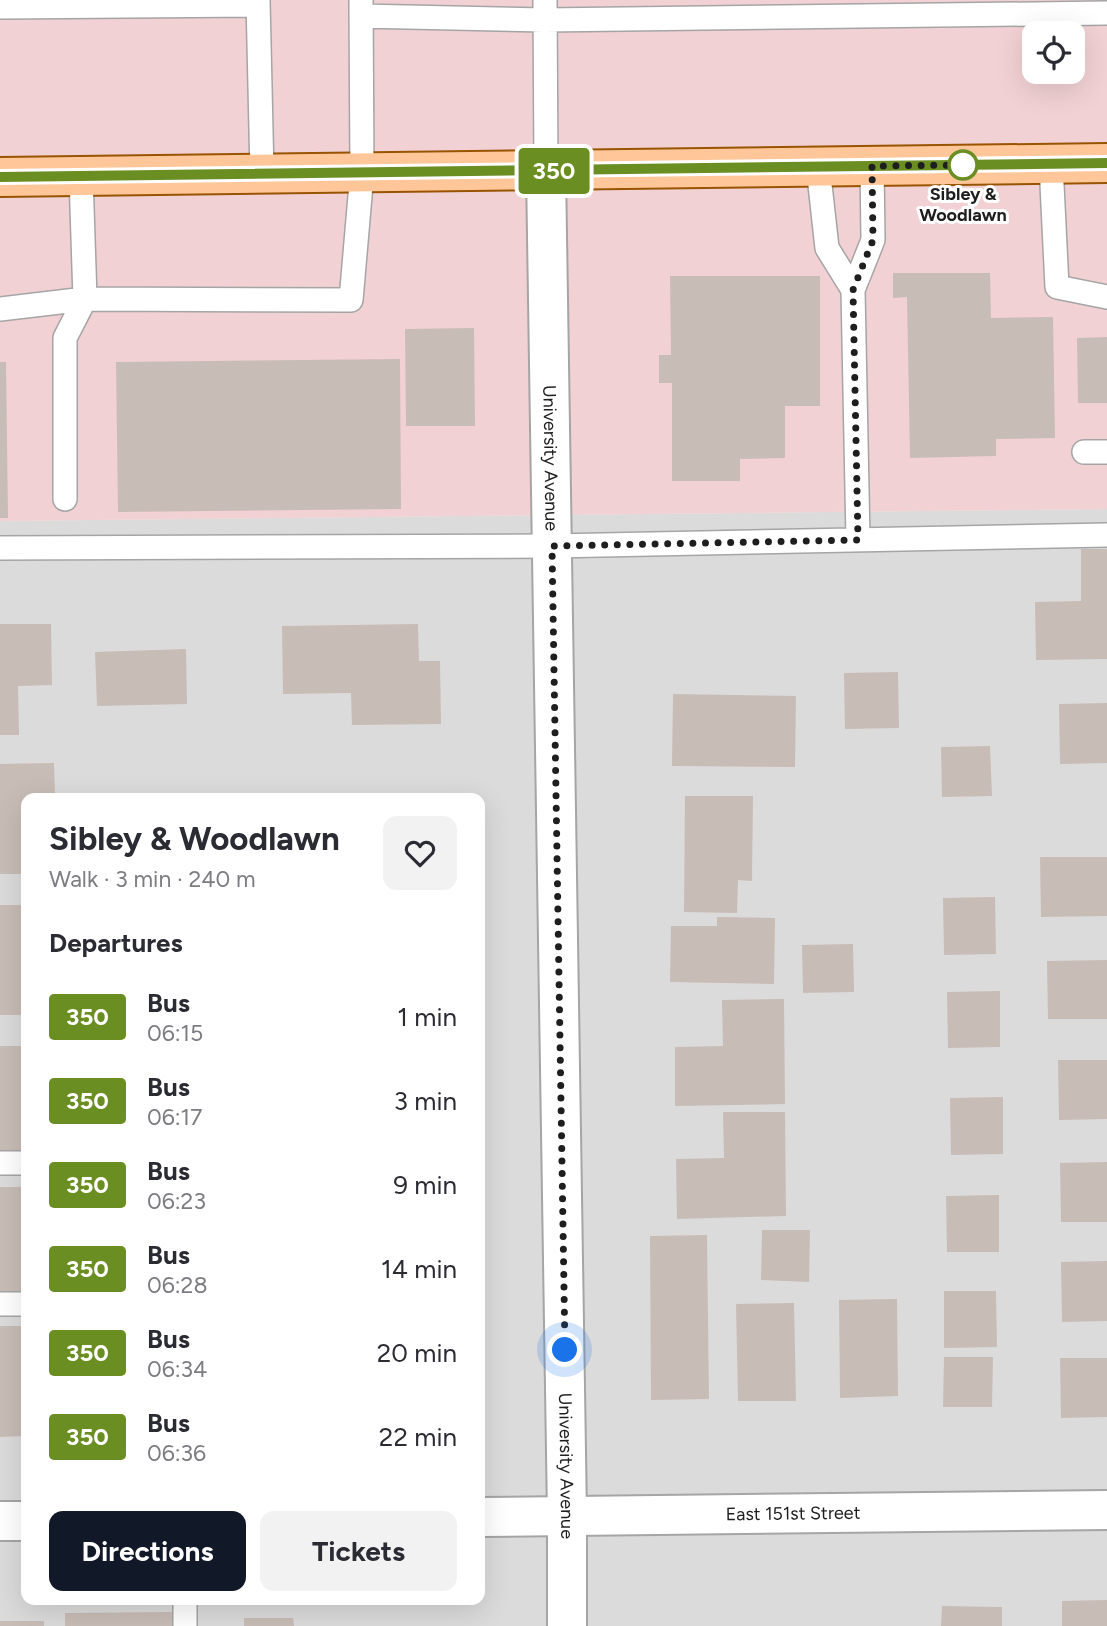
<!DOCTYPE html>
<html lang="en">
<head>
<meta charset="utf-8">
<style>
	:root { --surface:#fff; --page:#f2f2f3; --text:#2b2b33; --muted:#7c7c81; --accent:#111827 }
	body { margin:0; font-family:Figtree,sans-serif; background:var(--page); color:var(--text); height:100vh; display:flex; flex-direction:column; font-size:26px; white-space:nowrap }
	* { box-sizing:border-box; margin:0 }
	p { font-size:23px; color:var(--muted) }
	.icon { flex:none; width:38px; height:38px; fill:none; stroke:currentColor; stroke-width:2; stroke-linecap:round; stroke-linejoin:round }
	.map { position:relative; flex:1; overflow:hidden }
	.side { position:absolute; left:21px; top:793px; width:464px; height:812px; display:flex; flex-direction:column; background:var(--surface); border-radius:14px; box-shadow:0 7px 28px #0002 }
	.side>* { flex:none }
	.badge { padding:0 14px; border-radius:5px; font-size:24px; line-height:46px }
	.fabs { position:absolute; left:1022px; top:21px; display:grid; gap:14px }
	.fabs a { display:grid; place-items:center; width:63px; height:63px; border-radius:14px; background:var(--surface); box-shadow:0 7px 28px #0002; font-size:35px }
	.you { position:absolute; width:35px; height:35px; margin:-18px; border:5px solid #fff; border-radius:50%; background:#1a73e8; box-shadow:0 0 0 10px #1a73e833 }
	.map>.badge { position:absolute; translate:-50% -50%; box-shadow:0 0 0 4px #fff }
	h2 { padding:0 28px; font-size:26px; line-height:63px }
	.round { display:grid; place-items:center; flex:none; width:74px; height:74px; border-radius:14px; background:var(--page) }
	.overview { display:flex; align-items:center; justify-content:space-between; height:119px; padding:0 28px }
	h1 { font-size:33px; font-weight:700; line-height:52px }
	.button { display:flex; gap:14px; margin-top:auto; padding:14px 28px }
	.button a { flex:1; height:80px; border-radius:14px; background:var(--accent); color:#fff; font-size:28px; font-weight:700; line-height:80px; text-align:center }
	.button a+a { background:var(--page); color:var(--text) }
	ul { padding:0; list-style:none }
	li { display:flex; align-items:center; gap:21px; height:84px; padding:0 28px }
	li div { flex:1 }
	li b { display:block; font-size:26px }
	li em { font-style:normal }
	li .badge { min-width:77px; font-weight:700; text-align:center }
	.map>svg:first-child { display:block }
	.residential { fill:#dcdbdb; fill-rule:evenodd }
	.commercial { fill:#f2d1d4; fill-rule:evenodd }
	.building { fill:#c8bcb6 }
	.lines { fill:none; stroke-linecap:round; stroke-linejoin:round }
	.lane-casing { stroke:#a5a5a5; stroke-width:26 }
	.street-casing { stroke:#a5a5a5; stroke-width:42 }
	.primary-casing { stroke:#985400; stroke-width:42 }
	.lane { stroke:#fff; stroke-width:23 }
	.street { stroke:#fff; stroke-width:38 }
	.primary { stroke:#ffc799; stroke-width:38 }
	.line-casing { stroke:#fff; stroke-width:16 }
	.line { stroke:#6b8e23; stroke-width:10 }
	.walk { stroke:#1e1e1e; stroke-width:7; stroke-dasharray:0 12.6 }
	.stop-dot { fill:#fff; stroke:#6b8e23; stroke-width:3.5 }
	.labels { text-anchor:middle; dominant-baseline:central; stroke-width:6; stroke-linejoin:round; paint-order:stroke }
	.stop-label { font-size:18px; font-weight:bold; fill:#1e1e1e; stroke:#fff }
	.street-label { font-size:18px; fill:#1e1e1e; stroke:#fff }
</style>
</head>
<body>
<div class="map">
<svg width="1107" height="1626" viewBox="0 0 1107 1626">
	<rect width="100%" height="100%" fill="#f0eae3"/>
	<path class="residential" d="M 1107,509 L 1107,1626 L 0,1626 L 0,521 ZM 26,798 L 480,798 L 480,1600 L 26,1600 Z"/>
	<path class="commercial" d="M 0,0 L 1107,0 L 1107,509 L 0,521 ZM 1034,33 L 1073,33 L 1073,72 L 1034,72 Z"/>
	<path class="building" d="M 893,273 L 990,273 L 991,318 L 1053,317 L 1055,438 L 996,439 L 996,456 L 910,458 L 907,297 L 893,298 Z
		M 670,276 L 820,276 L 820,406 L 785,406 L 785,458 L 740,459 L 740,481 L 672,481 L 672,383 L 659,383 L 659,355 L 671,355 Z
		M 474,328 L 475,426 L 406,426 L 405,329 Z
		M 1107,337 L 1107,403 L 1078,403 L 1077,338 Z
		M 400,359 L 401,509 L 118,512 L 116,362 Z
		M 0,362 L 6,362 L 8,518 L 0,518 Z
		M 1081,549 L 1107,549 L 1107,659 L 1036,660 L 1035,602 L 1081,601 Z
		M 0,624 L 51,624 L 52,685 L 18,686 L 19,735 L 0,735 Z
		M 418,624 L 419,661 L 440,661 L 441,724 L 352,725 L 351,693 L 283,694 L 282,626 Z
		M 186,649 L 187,704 L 97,706 L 95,652 Z
		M 898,672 L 899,728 L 845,729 L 844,673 Z
		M 673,694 L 796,696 L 795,767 L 672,766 Z
		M 1107,703 L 1107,763 L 1060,764 L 1059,704 Z
		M 990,746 L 992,796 L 942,797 L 941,747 Z
		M 54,763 L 55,798 L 26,798 L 26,825 L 21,825 L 22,874 L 0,874 L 0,764 Z
		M 685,796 L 753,796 L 752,881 L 738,880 L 737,913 L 684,912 Z
		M 1040,857 L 1107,857 L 1107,916 L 1041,917 Z
		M 995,897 L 996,954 L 944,955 L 943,898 Z
		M 0,905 L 26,905 L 26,966 L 21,966 L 21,1015 L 0,1015 Z
		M 717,917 L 775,918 L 774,984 L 670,982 L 671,926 L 717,926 Z
		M 853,944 L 854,992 L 803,993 L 802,945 Z
		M 1107,960 L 1107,1019 L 1048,1019 L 1047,961 Z
		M 1000,991 L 1000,1047 L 948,1048 L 947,992 Z
		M 784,999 L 785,1104 L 675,1106 L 675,1047 L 723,1046 L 722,1000 Z
		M 0,1046 L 26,1046 L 26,1108 L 22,1108 L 22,1157 L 0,1157 Z
		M 1058,1060 L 1107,1060 L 1107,1119 L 1059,1120 Z
		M 1003,1097 L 1003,1154 L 951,1155 L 950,1098 Z
		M 723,1112 L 785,1112 L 786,1216 L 677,1219 L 676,1159 L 724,1158 Z
		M 1107,1162 L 1107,1222 L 1061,1222 L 1060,1163 Z
		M 0,1187 L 26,1187 L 26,1247 L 23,1247 L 24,1297 L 0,1297 Z
		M 999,1195 L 999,1252 L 947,1252 L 946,1196 Z
		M 762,1230 L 810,1230 L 809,1282 L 761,1280 Z
		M 707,1235 L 709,1399 L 651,1400 L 650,1236 Z
		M 1107,1261 L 1107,1321 L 1062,1322 L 1061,1262 Z
		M 944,1291 L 996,1291 L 997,1347 L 944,1348 Z
		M 897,1299 L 898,1396 L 840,1398 L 839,1300 Z
		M 794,1303 L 796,1401 L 738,1401 L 736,1304 Z
		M 0,1326 L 25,1326 L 26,1436 L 0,1437 Z
		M 944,1357 L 993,1357 L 992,1407 L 943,1407 Z
		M 1060,1358 L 1107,1358 L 1107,1417 L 1061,1418 Z
		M 1107,1600 L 1107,1626 L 1062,1626 L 1062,1601 Z
		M 942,1606 L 1002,1607 L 1002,1626 L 941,1626 Z
		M 176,1612 L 176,1626 L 65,1626 L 65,1613 Z
		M 244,1618 L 293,1618 L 294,1626 L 244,1626 Z
		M 0,1621 L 44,1621 L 44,1626 L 0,1626 Z"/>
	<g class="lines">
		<g class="lane-casing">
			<path id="lane" d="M 258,0 L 262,174
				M 545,0 L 546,171
				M 0,7 L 258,5
				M 361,16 L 545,20 L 1107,13
				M 1051,164 L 1057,287 L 1107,297
				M 818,167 L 827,248 L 853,290
				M 0,309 L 85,299 L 351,300 L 362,173 L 361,0
				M 1084,452 L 1107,452
				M 65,499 L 65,338 L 85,299 L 81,176
				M 858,540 L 853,290 L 873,240 L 872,166
				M 0,548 L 552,546 L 1107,535
				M 0,1163 L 26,1163
				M 0,1304 L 26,1304
				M 185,1600 L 185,1626"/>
		</g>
		<g class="street-casing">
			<g id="street">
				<path id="s1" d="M 546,171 L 567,1516 L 567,1626"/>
				<path id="s2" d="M 480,1517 L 1107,1510"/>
				<path d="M 0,1521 L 26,1521"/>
			</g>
		</g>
		<g class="primary-casing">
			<path id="primary" d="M 0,177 L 1107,163"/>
		</g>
		<use href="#lane" class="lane"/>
		<use href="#street" class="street"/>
		<use href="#primary" class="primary"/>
	</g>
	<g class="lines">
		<g class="line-casing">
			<path id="line" d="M 0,177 L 1107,163"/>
		</g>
		<use href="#line" class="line"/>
		<path class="walk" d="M 565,1350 L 552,546 L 858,540 L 853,290 L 873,240 L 872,166 L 963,165"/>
	</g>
	<circle class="stop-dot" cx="963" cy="165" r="14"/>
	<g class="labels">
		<g class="stop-label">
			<text x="963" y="194">Sibley &amp;<tspan x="963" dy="21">Woodlawn</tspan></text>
		</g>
		<g class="street-label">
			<text stroke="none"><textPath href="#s1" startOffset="287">University Avenue</textPath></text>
			<text stroke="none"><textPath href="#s1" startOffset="1295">University Avenue</textPath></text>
			<text stroke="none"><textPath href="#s2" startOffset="313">East 151st Street</textPath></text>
		</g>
	</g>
</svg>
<div class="fabs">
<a><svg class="icon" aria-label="locate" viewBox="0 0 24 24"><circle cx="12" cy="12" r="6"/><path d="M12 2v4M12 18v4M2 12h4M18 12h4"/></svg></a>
</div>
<div class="you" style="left:565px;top:1350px"></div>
<b class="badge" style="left:554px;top:171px;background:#6b8e23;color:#fff">350</b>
<section class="side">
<div class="overview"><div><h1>Sibley &amp; Woodlawn</h1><p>Walk · 3 min · 240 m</p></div><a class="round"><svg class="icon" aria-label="heart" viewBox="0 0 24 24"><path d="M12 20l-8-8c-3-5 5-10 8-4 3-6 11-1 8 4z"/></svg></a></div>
<h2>Departures</h2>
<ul>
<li><span class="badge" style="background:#6b8e23;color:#fff">350</span><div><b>Bus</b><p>06:15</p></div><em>1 min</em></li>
<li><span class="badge" style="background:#6b8e23;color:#fff">350</span><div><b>Bus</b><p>06:17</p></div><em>3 min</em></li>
<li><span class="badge" style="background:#6b8e23;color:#fff">350</span><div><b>Bus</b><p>06:23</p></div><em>9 min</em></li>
<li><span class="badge" style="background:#6b8e23;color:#fff">350</span><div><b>Bus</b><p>06:28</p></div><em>14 min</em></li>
<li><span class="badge" style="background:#6b8e23;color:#fff">350</span><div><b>Bus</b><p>06:34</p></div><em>20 min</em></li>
<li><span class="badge" style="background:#6b8e23;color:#fff">350</span><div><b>Bus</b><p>06:36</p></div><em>22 min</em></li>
</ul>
<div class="button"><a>Directions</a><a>Tickets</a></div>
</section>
</div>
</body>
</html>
